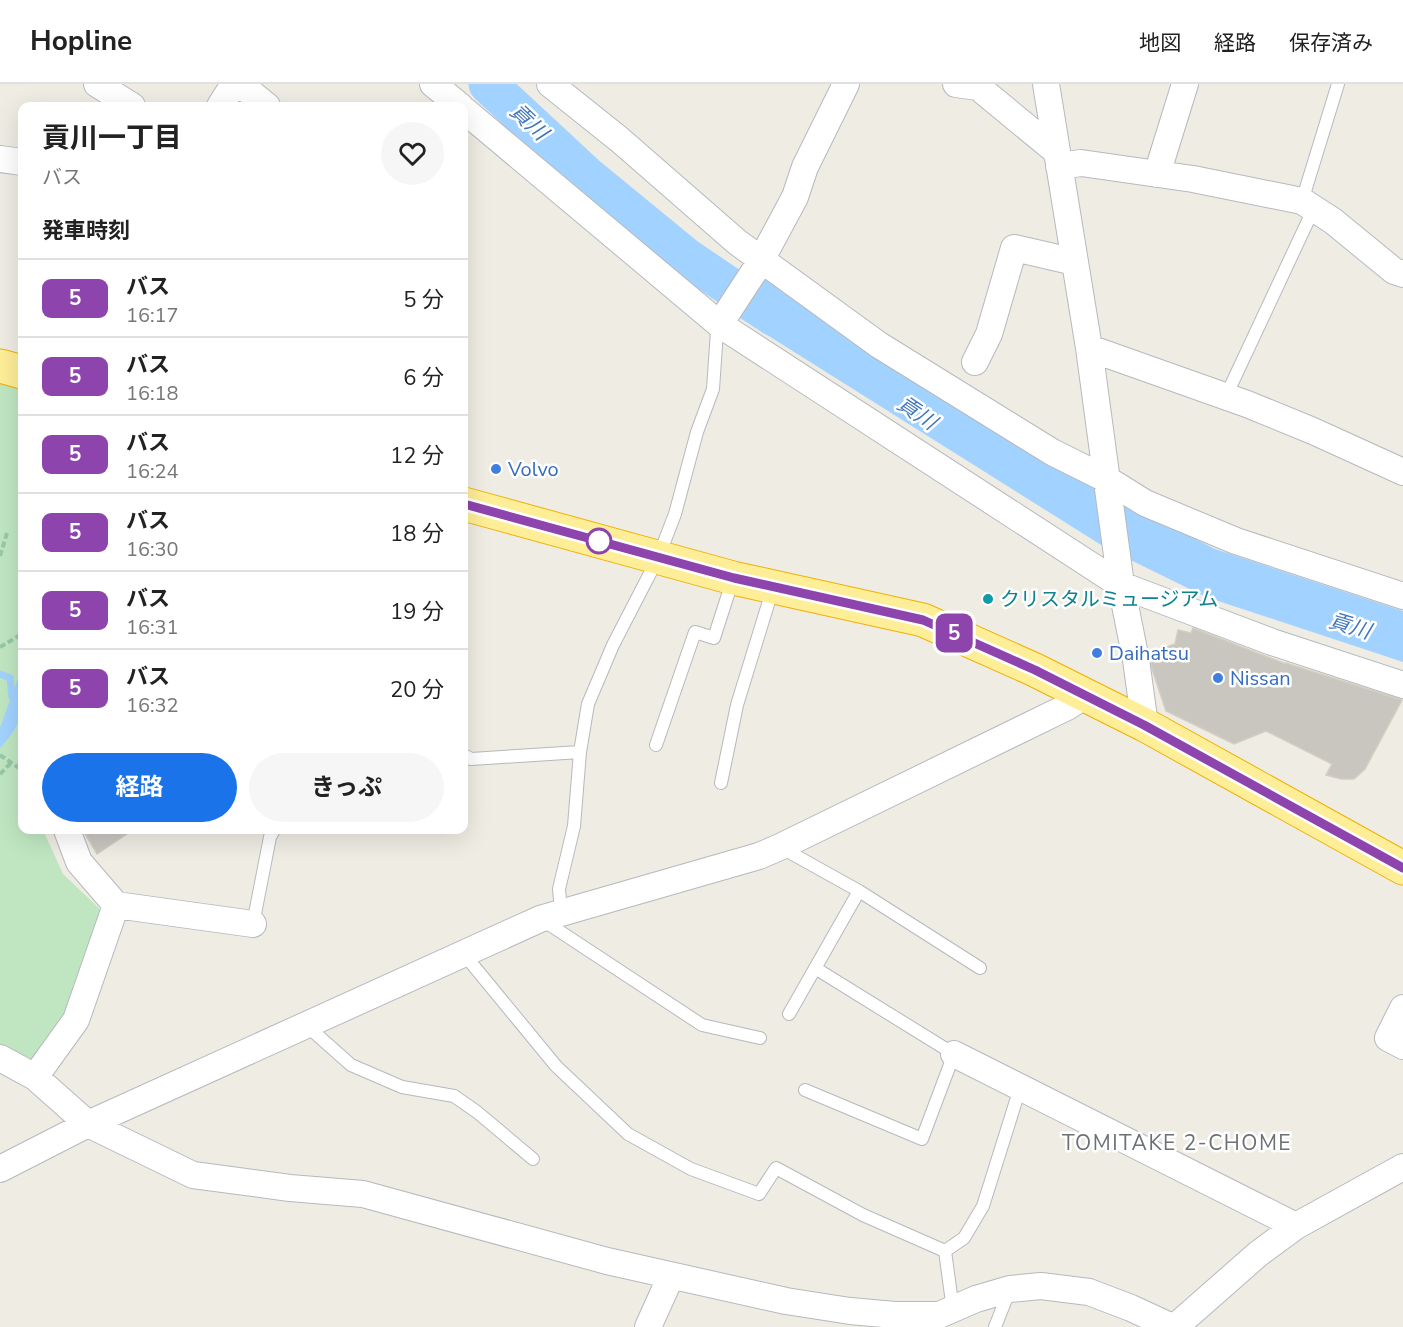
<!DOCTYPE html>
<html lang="ja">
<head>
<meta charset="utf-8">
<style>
	:root { --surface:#fff; --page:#f6f6f6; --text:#222; --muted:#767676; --line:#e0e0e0; --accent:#1a73e8 }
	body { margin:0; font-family:"Nunito Sans","Noto Sans JP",sans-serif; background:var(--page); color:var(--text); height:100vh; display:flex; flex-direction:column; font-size:22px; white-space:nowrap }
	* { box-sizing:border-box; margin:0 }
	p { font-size:20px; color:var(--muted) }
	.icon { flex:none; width:33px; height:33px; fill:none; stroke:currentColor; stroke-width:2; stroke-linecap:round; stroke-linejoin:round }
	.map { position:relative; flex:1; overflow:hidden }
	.sheet { position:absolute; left:18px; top:18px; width:450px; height:732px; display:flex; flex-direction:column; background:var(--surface); border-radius:12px; box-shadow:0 6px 24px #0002 }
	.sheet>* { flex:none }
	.badge { padding:0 12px; border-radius:9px; font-size:21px; line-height:39px }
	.map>.badge { position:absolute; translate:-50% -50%; box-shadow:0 0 0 3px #fff }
	h2 { padding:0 24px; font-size:22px; line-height:54px }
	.round { display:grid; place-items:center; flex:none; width:63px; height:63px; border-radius:32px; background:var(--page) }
	.overview { display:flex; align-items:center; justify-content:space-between; height:102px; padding:0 24px }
	h1 { font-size:28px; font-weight:700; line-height:45px }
	.cta { display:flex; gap:12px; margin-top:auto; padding:12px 24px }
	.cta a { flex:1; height:69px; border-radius:36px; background:var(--accent); color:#fff; font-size:24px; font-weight:700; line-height:69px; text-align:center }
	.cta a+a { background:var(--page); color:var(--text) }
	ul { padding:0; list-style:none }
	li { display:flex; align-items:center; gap:18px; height:78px; padding:0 24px; border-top:2px solid var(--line) }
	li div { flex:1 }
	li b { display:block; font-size:22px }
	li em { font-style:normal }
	li .badge { min-width:66px; font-weight:700; text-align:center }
	header { display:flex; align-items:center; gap:36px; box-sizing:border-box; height:84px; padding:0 30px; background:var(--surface); border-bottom:2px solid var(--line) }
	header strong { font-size:28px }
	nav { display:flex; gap:33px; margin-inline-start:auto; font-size:21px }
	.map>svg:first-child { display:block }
	.green { fill:#bfe6c1 }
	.water { fill:#a2d2ff }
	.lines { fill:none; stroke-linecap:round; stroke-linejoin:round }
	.stream { stroke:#a2d2ff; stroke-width:7 }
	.river { stroke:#a2d2ff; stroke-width:39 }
	.building { fill:#c9c6c0; stroke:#d3cec1; stroke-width:1.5 }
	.service-casing { stroke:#b6b9bd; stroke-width:14 }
	.minor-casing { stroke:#b6b9bd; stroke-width:28 }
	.trunk-casing { stroke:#f1b000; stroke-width:35 }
	.path { stroke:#98c7a7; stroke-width:4; stroke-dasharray:6 3; stroke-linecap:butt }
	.service { stroke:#fff; stroke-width:12 }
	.minor { stroke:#fff; stroke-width:26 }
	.trunk { stroke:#feee98; stroke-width:33 }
	.line-casing { stroke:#fff; stroke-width:14 }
	.line { stroke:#8e44ad; stroke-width:9 }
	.shop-dot { fill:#3f7fe0; stroke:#fff; stroke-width:2 }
	.stop-dot { fill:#fff; stroke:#8e44ad; stroke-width:3 }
	.culture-dot { fill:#0f9aa8; stroke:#fff; stroke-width:2 }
	.labels { text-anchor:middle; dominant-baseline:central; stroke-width:5; stroke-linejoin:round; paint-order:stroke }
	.shop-label { font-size:20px; fill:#366cbe; stroke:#fff; text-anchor:start }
	.culture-label { font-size:20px; fill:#0d838f; stroke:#fff; text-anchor:start }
	.water-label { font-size:21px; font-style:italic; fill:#4077bc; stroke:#fff }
	.neighbourhood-label { font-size:21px; letter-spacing:1.5px; fill:#6c7176; stroke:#fff }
</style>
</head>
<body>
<header>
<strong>Hopline</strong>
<nav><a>地図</a><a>経路</a><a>保存済み</a></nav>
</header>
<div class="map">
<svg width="1403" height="1243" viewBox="0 0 1403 1243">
	<rect width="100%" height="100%" fill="#eeece3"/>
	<path class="green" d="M 0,300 L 22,306 L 22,746 L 43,746 L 63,790 L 105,830 L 69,932 L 29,984 L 0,967 Z"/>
	<path class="water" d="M 761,184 L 1046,379 L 1215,465 L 1403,527 L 1403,578 L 1206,513 L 1106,464 L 732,229 Z
		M 22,590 C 23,625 26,636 0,664 L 0,644 L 19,591 Z"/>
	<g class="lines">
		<path class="stream" d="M 0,590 L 10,594 L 12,613"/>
		<path class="river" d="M 488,0 L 586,91 L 686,173 L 774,233"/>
	</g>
	<path class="building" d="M 1193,544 L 1286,580 L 1286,579 L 1402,616 L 1365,685 L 1354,695 L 1341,695 L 1326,691 L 1332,680 L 1266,647 L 1234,660 L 1166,627 L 1152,585 L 1150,569 L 1175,560 L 1178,546 L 1191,549 Z
		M 83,746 L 133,746 L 97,770 Z"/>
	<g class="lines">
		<g class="service-casing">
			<path id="service" d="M 1302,117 L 1338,0
				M 1226,312 L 1314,124
				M 656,661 L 695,548 L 714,554 L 733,495
				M 464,671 L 471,675 L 580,668
				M 721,699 L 737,621 L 773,504
				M 780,763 L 859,807 L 980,884
				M 561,827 L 559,805 L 574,742 L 580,668 L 588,620 L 613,561 L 658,474 L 675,430 L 697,348 L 713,305 L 717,247 L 720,239
				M 541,835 L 702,941 L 760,954
				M 253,840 L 270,753 L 274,746
				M 463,869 L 556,982 L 628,1050 L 691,1085 L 759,1110 L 776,1084 L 863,1131 L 945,1167 L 953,1226
				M 789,930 L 859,807
				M 306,941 L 351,981 L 402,1003 L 454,1012 L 477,1028 L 533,1075
				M 805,1006 L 922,1055 L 954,970 L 815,884
				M 945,1167 L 964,1154 L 983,1122 L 1020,1004
				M 995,1243 L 1010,1205"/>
		</g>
		<g class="minor-casing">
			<path id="minor" d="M 97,0 L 132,22
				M 240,0 L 267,22
				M 433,0 L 460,22
				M 550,0 L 620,56 L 737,158 L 879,261 L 1052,368 L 1108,396 L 1145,419 L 1236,457 L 1403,512
				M 956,0 L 978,3 L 1057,68
				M 1046,0 L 1089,264 L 1121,501 L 1136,576 L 1145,641
				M 220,22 L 234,0
				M 464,26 L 719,240 L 1121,501 L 1272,558 L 1403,601
				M 0,75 L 22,78
				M 1059,82 L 1081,79 L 1193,95 L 1302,117 L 1333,137 L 1394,187 L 1403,190
				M 1157,90 L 1185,0
				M 723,235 L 759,180 L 795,113 L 805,83 L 846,0
				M 1089,264 L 1247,320 L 1313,347 L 1403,388
				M 975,278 L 989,250 L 1014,164 L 1075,178
				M 67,746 L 79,778 L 116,821 L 253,840
				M 1403,924 L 1388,954 L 1403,962
				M 954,970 L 1296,1142
				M 0,974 L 35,993 L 88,1040 L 193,1091 L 290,1104 L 363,1110 L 607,1177 L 786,1217 L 850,1227 L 895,1231 L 939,1231 L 976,1215 L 1010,1205 L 1041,1202 L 1089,1208 L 1131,1224 L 1172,1243
				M 35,993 L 76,936 L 116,821
				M 0,1085 L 88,1040 L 540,835 L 759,772 L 780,763 L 1067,623 L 1084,612
				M 648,1243 L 671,1192
				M 1175,1243 L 1258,1170 L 1296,1142 L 1403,1083"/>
		</g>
		<g class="trunk-casing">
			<path id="trunk" d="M 0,282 L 22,288
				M 464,420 L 733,494 L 923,536 L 1035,586 L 1145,641 L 1403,784"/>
		</g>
		<path class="path" d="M 0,472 L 7,449
			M 0,563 L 22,550
			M 0,671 L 22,686
			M 0,690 L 11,679"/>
		<use href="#service" class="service"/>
		<use href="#minor" class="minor"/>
		<use href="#trunk" class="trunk"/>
	</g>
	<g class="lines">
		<g class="line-casing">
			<path id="line" d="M 464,420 L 734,494 L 923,536 L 1035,586 L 1144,641 L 1403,784"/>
		</g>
		<use href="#line" class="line"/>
	</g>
	<g class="shop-dot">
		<circle cx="496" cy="385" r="6"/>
		<circle cx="1097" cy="569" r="6"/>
		<circle cx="1218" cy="594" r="6"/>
	</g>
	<circle class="stop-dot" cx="599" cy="457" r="12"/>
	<circle class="culture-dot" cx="988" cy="515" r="6"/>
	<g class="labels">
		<g class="shop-label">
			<text x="508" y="385">Volvo</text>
			<text x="1109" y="569">Daihatsu</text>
			<text x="1230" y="594">Nissan</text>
		</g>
		<g class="culture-label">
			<text x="1000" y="515">クリスタルミュージアム</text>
		</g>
		<g class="water-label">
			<text transform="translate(529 38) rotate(43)">貢川</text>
			<text transform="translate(917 329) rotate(34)">貢川</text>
			<text transform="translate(1350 542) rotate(17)">貢川</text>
		</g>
		<g class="neighbourhood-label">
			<text x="1177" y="1059">TOMITAKE 2-CHOME</text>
		</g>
	</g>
</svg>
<b class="badge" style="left:954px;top:549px;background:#8e44ad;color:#fff">5</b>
<section class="sheet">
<div class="overview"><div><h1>貢川一丁目</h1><p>バス</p></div><a class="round"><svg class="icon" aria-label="heart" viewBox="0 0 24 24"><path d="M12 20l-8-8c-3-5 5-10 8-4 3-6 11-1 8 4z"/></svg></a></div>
<h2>発車時刻</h2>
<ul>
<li><span class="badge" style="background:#8e44ad;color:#fff">5</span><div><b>バス</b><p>16:17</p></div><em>5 分</em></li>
<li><span class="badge" style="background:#8e44ad;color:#fff">5</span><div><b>バス</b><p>16:18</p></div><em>6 分</em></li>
<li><span class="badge" style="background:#8e44ad;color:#fff">5</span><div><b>バス</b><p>16:24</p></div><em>12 分</em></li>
<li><span class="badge" style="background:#8e44ad;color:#fff">5</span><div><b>バス</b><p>16:30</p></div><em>18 分</em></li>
<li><span class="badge" style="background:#8e44ad;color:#fff">5</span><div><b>バス</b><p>16:31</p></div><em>19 分</em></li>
<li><span class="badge" style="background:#8e44ad;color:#fff">5</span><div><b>バス</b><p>16:32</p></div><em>20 分</em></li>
</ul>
<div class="cta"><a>経路</a><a>きっぷ</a></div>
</section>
</div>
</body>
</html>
